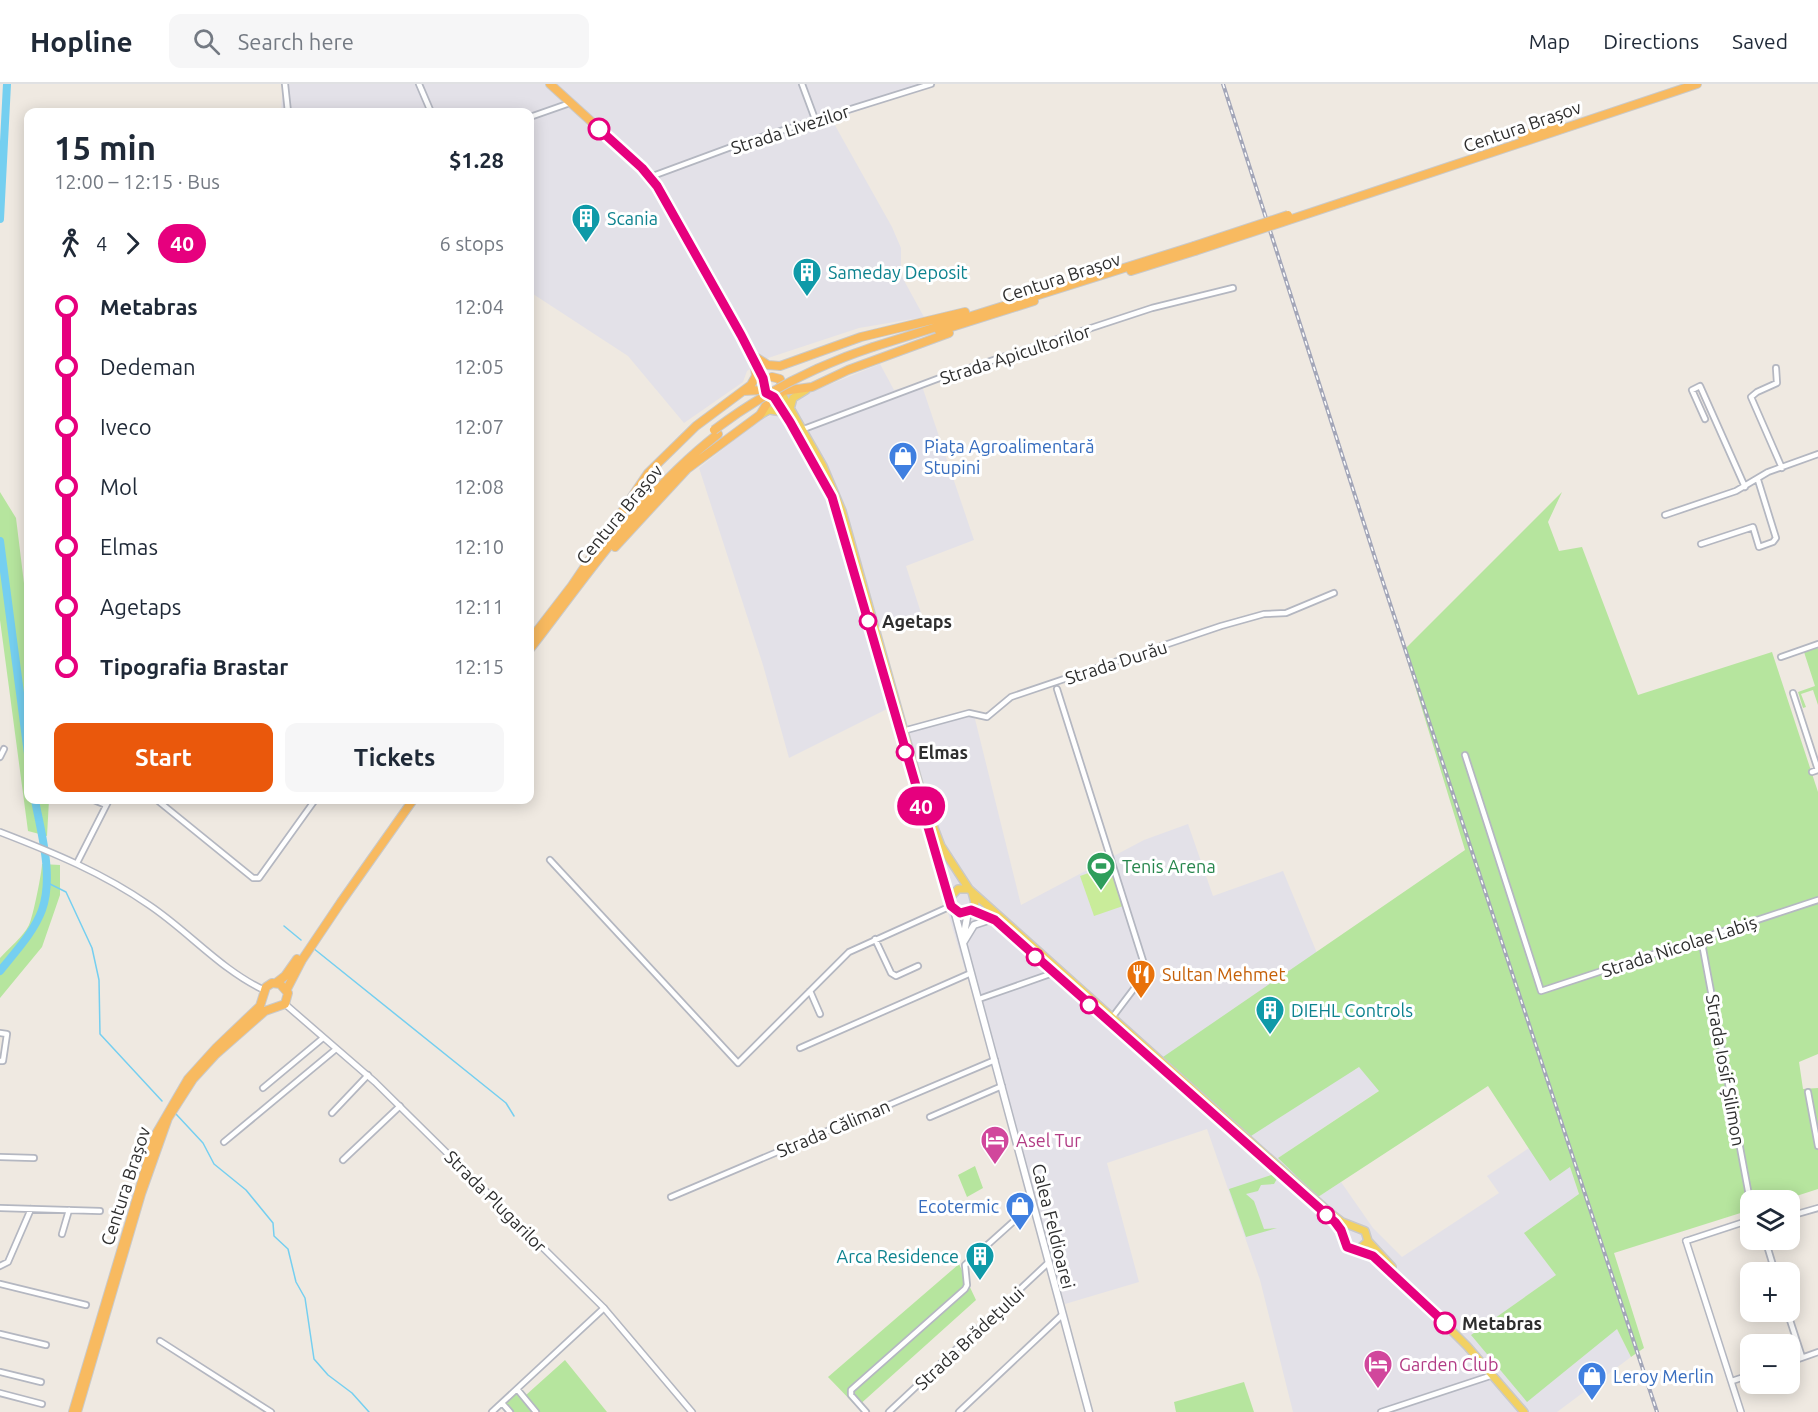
<!DOCTYPE html>
<html lang="en">
<head>
<meta charset="utf-8">
<style>
	:root { --surface:#fff; --page:#f6f6f7; --text:#1f2937; --muted:#747a83; --line:#e0e1e3; --accent:#ea580c }
	body { margin:0; font-family:Ubuntu,sans-serif; background:var(--page); color:var(--text); height:100vh; display:flex; flex-direction:column; font-size:22px; white-space:nowrap }
	* { box-sizing:border-box; margin:0 }
	p { font-size:20px; color:var(--muted) }
	.icon { flex:none; width:33px; height:33px; fill:none; stroke:currentColor; stroke-width:2; stroke-linecap:round; stroke-linejoin:round }
	.map { position:relative; flex:1; overflow:hidden }
	.panel { position:absolute; left:24px; top:24px; width:510px; height:696px; display:flex; flex-direction:column; background:var(--surface); border-radius:12px; box-shadow:0 3px 15px #0003 }
	.panel>* { flex:none }
	.badge { padding:0 12px; border-radius:20px; font-size:21px; line-height:39px }
	.controls { position:absolute; left:1740px; top:1106px; display:grid; gap:12px }
	.controls a { display:grid; place-items:center; width:60px; height:60px; border-radius:12px; background:var(--surface); box-shadow:0 3px 15px #0003; font-size:30px }
	.map>.badge { position:absolute; translate:-50% -50%; box-shadow:0 0 0 3px #fff }
	.legs { display:flex; align-items:center; gap:9px; height:66px; padding:0 30px; font-size:20px }
	.legs p { margin-inline-start:auto }
	.overview { display:flex; align-items:center; justify-content:space-between; height:102px; padding:0 30px }
	h1 { font-size:33px; font-weight:700; line-height:45px }
	.button { display:flex; gap:12px; margin-top:auto; padding:12px 30px }
	.button a { flex:1; height:69px; border-radius:12px; background:var(--accent); color:#fff; font-size:24px; font-weight:700; line-height:69px; text-align:center }
	.button a+a { background:var(--page); color:var(--text) }
	ul { padding:0 30px; list-style:none }
	li { display:flex; align-items:center; gap:21px; height:60px; font-size:22px }
	li i { display:grid; place-items:center; width:9px; height:100%; margin:0 8px; background:currentColor }
	li i::after { content:''; width:15px; height:15px; margin:-8px; border:4px solid; border-radius:50%; background:var(--surface) }
	li p { margin-inline-start:auto }
	li:first-child i { background:linear-gradient(#0000 50%,currentColor 0) }
	li:last-child i { background:linear-gradient(currentColor 50%,#0000 0) }
	header { display:flex; align-items:center; gap:36px; box-sizing:border-box; height:84px; padding:0 30px; background:var(--surface); border-bottom:2px solid var(--line) }
	header strong { font-size:28px }
	nav { display:flex; gap:33px; margin-inline-start:auto; font-size:21px }
	.search { width:420px; height:54px; background:var(--page); display:flex; align-items:center; gap:15px; box-sizing:border-box; padding:0 21px; border-radius:12px; color:var(--muted); font-size:22px }
	.map>svg:first-child { display:block }
	.industrial { fill:#e3e1e8 }
	.green { fill:#b6e59e }
	.pitch { fill:#c9ec9a }
	.lines { fill:none; stroke-linecap:round; stroke-linejoin:round }
	.stream { stroke:#75cff0; stroke-width:1.5 }
	.river { stroke:#75cff0; stroke-width:8 }
	.minor-casing { stroke:#b4b7c1; stroke-width:8 }
	.tertiary-casing { stroke:#b4b7c1; stroke-width:8 }
	.secondary-casing { stroke:#b4b7c1; stroke-width:9 }
	.primary-casing { stroke:#c9c9c9; stroke-width:10 }
	.trunk-casing { stroke:#c9c9c9; stroke-width:10 }
	.minor { stroke:#fff; stroke-width:4.5 }
	.tertiary { stroke:#fff; stroke-width:5 }
	.secondary { stroke:#fff; stroke-width:6 }
	.primary { stroke:#f2d163; stroke-width:7 }
	.trunk { stroke:#f8ba60; stroke-width:8 }
	.rail-casing { stroke:#a3a6b8; stroke-width:4 }
	.rail { stroke:#fff; stroke-width:1.5; stroke-dasharray:4.5; stroke-linecap:butt }
	.trunk-bridge-casing { stroke:#c9c9c9; stroke-width:10; stroke-linecap:butt }
	.trunk-bridge { stroke:#f8ba60; stroke-width:8 }
	.line-1-casing { stroke:#fff; stroke-width:14 }
	.line-1 { stroke:#e6007e; stroke-width:9 }
	.stop-1-dot { fill:#fff; stroke:#e6007e; stroke-width:3 }
	.labels { text-anchor:middle; dominant-baseline:central; stroke-width:6; stroke-linejoin:round; paint-order:stroke }
	.street-label { font-size:18px; fill:#2e2e2e; stroke:#fff }
	.culture-label { font-size:18px; fill:#0d838f; stroke:#fff; text-anchor:start }
	.shop-label { font-size:18px; fill:#366cbe; stroke:#fff; text-anchor:start }
	.stop-label { font-size:18px; font-weight:bold; fill:#2e2e2e; stroke:#fff; text-anchor:start }
	.leisure-label { font-size:18px; fill:#27864d; stroke:#fff; text-anchor:start }
	.food-label { font-size:18px; fill:#c56008; stroke:#fff; text-anchor:start }
	.hotel-label { font-size:18px; fill:#b23c85; stroke:#fff; text-anchor:start }
</style>
</head>
<body>
<header>
<strong>Hopline</strong>
<div class="search"><svg class="icon" aria-label="search" viewBox="0 0 24 24"><circle cx="10" cy="10" r="6"/><path d="M15 15l6 6"/></svg>Search here</div>
<nav><a>Map</a><a>Directions</a><a>Saved</a></nav>
</header>
<div class="map">
<svg width="1818" height="1328" viewBox="0 0 1818 1328">
	<rect width="100%" height="100%" fill="#efe9e1"/>
	<path class="industrial" d="M 283,0 L 935,0 L 832,36 L 892,143 L 901,164 L 901,191 L 924,233 L 859,244 L 768,274 L 747,287 L 743,298 L 684,339 L 628,272 L 530,208 L 530,28 L 281,28 Z
		M 880,280 L 894,306 L 921,299 L 974,456 L 906,482 L 922,532 L 878,545 L 906,644 L 974,631 L 1021,821 L 1144,756 L 1188,740 L 1213,812 L 1283,787 L 1317,869 L 1282,892 L 1355,986 L 1359,983 L 1380,1006 L 1278,1074 L 1318,1113 L 1341,1098 L 1373,1144 L 1402,1173 L 1499,1109 L 1487,1092 L 1529,1064 L 1550,1096 L 1570,1083 L 1579,1110 L 1556,1191 L 1472,1251 L 1617,1245 L 1631,1273 L 1557,1328 L 1293,1328 L 1260,1196 L 1207,1045 L 1107,1079 L 1139,1198 L 1065,1220 L 887,625 L 789,674 L 763,581 L 699,384 L 761,335 L 774,331 L 782,334 L 795,331 L 794,321 L 804,311 Z"/>
	<path class="green" d="M 0,408 L 16,434 L 28,532 L 28,716 L 49,716 L 47,752 L 28,747 L 0,536 Z
		M 1562,408 L 1548,438 L 1559,467 L 1582,463 L 1638,611 L 1772,568 L 1818,708 L 1818,970 L 1799,978 L 1803,1005 L 1818,1004 L 1818,1105 L 1784,1116 L 1750,1116 L 1750,1126 L 1614,1169 L 1644,1264 L 1631,1273 L 1617,1245 L 1527,1318 L 1471,1251 L 1556,1191 L 1524,1149 L 1579,1110 L 1570,1083 L 1550,1097 L 1488,1002 L 1318,1113 L 1278,1074 L 1379,1007 L 1359,983 L 1251,1052 L 1163,973 L 1465,766 L 1404,566 Z
		M 1818,564 L 1818,621 L 1813,606 L 1801,610 L 1806,623 L 1803,624 L 1798,608 L 1815,602 L 1804,568 Z
		M 42,780 L 60,781 L 60,811 L 42,863 L 0,914 L 0,874 C 9,864 23,853 29,841 C 33,833 42,788 42,780 Z
		M 975,1082 L 983,1104 L 967,1113 L 958,1091 Z
		M 1274,1090 L 1278,1093 L 1274,1100 L 1261,1101 L 1258,1107 L 1246,1110 L 1254,1117 L 1264,1145 L 1277,1144 L 1246,1153 L 1229,1105 Z
		M 959,1180 L 976,1216 L 857,1323 L 828,1293 Z
		M 565,1276 L 607,1328 L 513,1328 L 505,1319 L 517,1308 L 526,1311 Z
		M 1244,1298 L 1254,1328 L 1176,1328 L 1174,1318 Z"/>
	<path class="pitch" d="M 1109,782 L 1123,822 L 1094,832 L 1080,792 Z"/>
	<g class="lines">
		<path class="stream" d="M 21,615 L 27,621
			M 46,798 L 66,808 L 92,864 L 99,896 L 100,950 L 162,1017
			M 284,842 L 301,856
			M 313,864 L 506,1019 L 514,1032
			M 176,1030 L 203,1059 L 214,1080 L 246,1106 L 273,1139 L 274,1152 L 288,1165 L 296,1198 L 305,1214 L 314,1275 L 328,1291 L 352,1309 L 369,1328"/>
		<path class="river" d="M 0,135 L 7,0
			M 0,457 L 28,670
			M 0,887 C 15,868 34,848 42,826 C 54,792 41,749 35,716"/>
		<g class="minor-casing">
			<path id="minor" d="M 285,0 L 288,28
				M 419,0 L 431,28
				M 802,0 L 815,35
				M 530,33 L 570,19
				M 650,93 L 742,59 L 931,0
				M 1776,284 L 1777,299 L 1757,308 L 1751,313 L 1782,384
				M 1705,335 L 1692,306 L 1700,302 L 1745,403
				M 801,346 L 945,292 L 1152,224 L 1233,204
				M 1665,431 L 1736,407 L 1768,388 L 1818,370
				M 1701,460 L 1753,443 L 1759,463 L 1773,458 L 1776,454 L 1758,396
				M 1781,573 L 1818,560
				M 1057,605 L 1145,883 L 1142,894 L 1111,935
				M 1793,609 L 1818,686
				M 903,647 L 969,629 L 987,633 L 1011,613 L 1221,542 L 1264,530 L 1286,529 L 1334,509
				M 1465,671 L 1541,907 L 1818,816
				M 0,673 L 4,665
				M 1812,688 L 1818,686
				M 94,716 L 106,721
				M 157,716 L 253,794 L 259,794 L 315,716
				M 550,776 L 738,979 L 849,868 L 951,822
				M 77,779 L 109,716
				M 1701,854 L 1750,1117
				M 875,855 L 891,889 L 896,892 L 918,882
				M 810,907 L 820,930
				M 979,915 L 1053,889
				M 0,949 L 7,950 L 3,977 L 0,977
				M 800,964 L 971,889
				M 263,1004 L 323,954
				M 1808,1008 L 1818,1062
				M 332,1029 L 368,991
				M 930,1033 L 1002,1002
				M 224,1058 L 336,965
				M 0,1073 L 34,1074
				M 343,1076 L 400,1022
				M 671,1113 L 995,976
				M 0,1124 L 100,1127
				M 1790,1132 L 1818,1124
				M 62,1150 L 69,1126
				M 1765,1155 L 1775,1188
				M 1686,1157 L 1750,1136
				M 0,1182 L 8,1178 L 31,1125
				M 0,1200 L 86,1221
				M 1787,1227 L 1802,1273
				M 0,1250 L 46,1261
				M 160,1257 L 271,1328
				M 1790,1278 L 1818,1268
				M 0,1288 L 41,1298
				M 1732,1297 L 1750,1291
				M 517,1305 L 536,1328
				M 0,1309 L 42,1320
				M 502,1319 L 510,1328
				M 492,1328 L 604,1224
				M 866,1328 L 851,1311 L 851,1306 L 965,1205 L 967,1201 L 965,1181 L 1033,1120
				M 889,1328 L 1048,1179
				M 959,1328 L 1062,1231
				M 1381,1328 L 1493,1291"/>
		</g>
		<g class="tertiary-casing">
			<path id="tertiary" d="M 0,748 C 52,768 103,789 149,821 C 188,847 221,886 264,906
				M 285,920 L 375,998 L 604,1224 L 692,1328
				M 1686,1157 L 1741,1328"/>
		</g>
		<g class="secondary-casing">
			<path id="secondary" d="M 954,826 L 1089,1328
				M 964,850 L 968,828
				M 963,859 L 974,841 L 992,835"/>
		</g>
		<g class="primary-casing">
			<path id="primary" d="M 782,310 L 823,382 L 842,427 L 923,715 L 941,762 L 969,805 L 1329,1128 L 1342,1138 L 1365,1147 L 1368,1157 L 1358,1166
				M 774,313 L 829,406 L 857,495
				M 790,325 L 793,314 L 806,306
				M 760,331 L 769,326 L 783,328
				M 918,711 L 954,826 L 964,829 L 971,826 L 975,819 L 972,808
				M 950,814 L 958,805 L 969,805
				M 971,826 L 995,836 L 1077,911
				M 1326,1131 L 1341,1146 L 1347,1163 L 1369,1169 L 1423,1218 L 1467,1262 L 1524,1328
				M 1368,1157 L 1392,1183"/>
		</g>
		<g class="trunk-casing">
			<path id="trunk" d="M 550,0 L 626,69 L 657,102 L 741,251 L 763,294 L 766,309 L 777,313 L 783,307 L 780,295 L 772,293
				M 1522,52 L 1559,39
				M 1343,118 L 1697,0
				M 1131,187 L 1195,167
				M 939,247 L 1034,217
				M 873,263 L 1194,162
				M 757,274 L 768,281 L 780,282 L 861,253 L 965,228
				M 743,307 L 764,306
				M 783,307 L 812,303 L 848,286 L 949,249
				M 632,426 L 649,405
				M 615,463 L 687,385 L 760,331 L 771,313
				M 571,503 L 648,389 L 696,342 L 751,301 L 756,292 L 755,283
				M 530,556 L 574,499
				M 530,565 C 588,490 642,409 718,350
				M 276,899 L 285,892 L 297,875
				M 287,905 L 302,876 L 341,818 L 413,716
				M 73,1328 L 156,1050 L 188,995 L 216,964 L 260,922 L 266,903 L 272,899 L 280,900 L 288,909 L 285,920 L 265,927 L 215,971 L 193,995 L 168,1034 L 141,1110 L 77,1328"/>
		</g>
		<use href="#minor" class="minor"/>
		<use href="#tertiary" class="tertiary"/>
		<use href="#secondary" class="secondary"/>
		<use href="#primary" class="primary"/>
		<use href="#trunk" class="trunk"/>
		<g class="rail-casing">
			<path id="rail" d="M 1223,0 L 1376,477 L 1657,1328"/>
		</g>
		<use href="#rail" class="rail"/>
		<g class="trunk-bridge-casing">
			<path id="trunk-bridge" d="M 1194,162 L 1288,131
				M 1195,167 L 1343,118
				M 714,346 C 763,309 815,282 873,263"/>
		</g>
		<use href="#trunk-bridge" class="trunk-bridge"/>
	</g>
	<g class="lines">
		<g class="line-1-casing">
			<path id="line-1" d="M 599,45 L 642,84 L 657,102 L 741,251 L 763,294 L 766,309 L 774,313 L 790,338 L 832,413 L 951,822 L 960,829 L 971,826 L 995,836 L 1335,1138 L 1341,1146 L 1347,1163 L 1373,1172 L 1445,1239"/>
		</g>
		<use href="#line-1" class="line-1"/>
	</g>
	<defs>
		<g id="building-pin" transform="scale(1.5)"><path d="M0 17L-7.5 6A9.5 9.5 0 1 1 7.5 6Z" fill="#0f9aa8" stroke="#fff"/><path d="M-4-6H4V6H1V3H-1V6H-4ZM-2.5-4.3h1.7v1.8h-1.7ZM.8-4.3h1.7v1.8H.8ZM-2.5-1h1.7V.8h-1.7ZM.8-1h1.7V.8H.8Z" fill="#fff"/></g>
		<g id="shop-pin" transform="scale(1.5)"><path d="M0 17L-7.5 6A9.5 9.5 0 1 1 7.5 6Z" fill="#3f7fe0" stroke="#fff"/><path d="M-5-2.5h2.3a2.7 3.5 0 0 1 5.4 0H5L5.5 6h-11ZM-1.5-2.5h3a1.5 2.3 0 0 0-3 0Z" fill="#fff"/></g>
		<g id="stadium-pin" transform="scale(1.5)"><path d="M0 17L-7.5 6A9.5 9.5 0 1 1 7.5 6Z" fill="#2e9e5b" stroke="#fff"/><path d="M0-5a6.5 5 0 1 0 0 10a6.5 5 0 1 0 0-10ZM-3.5-1.8h7v3.6h-7Z" fill="#fff"/></g>
		<g id="restaurant-pin" transform="scale(1.5)"><path d="M0 17L-7.5 6A9.5 9.5 0 1 1 7.5 6Z" fill="#e8710a" stroke="#fff"/><path d="M-5-6h1v4h1v-4h1v4h1v-4h1v5L-1.5 .5V6h-2V.5L-5-1ZM5-6V6H3V1.5H1.5Q1.5-4 5-6Z" fill="#fff"/></g>
		<g id="hotel-pin" transform="scale(1.5)"><path d="M0 17L-7.5 6A9.5 9.5 0 1 1 7.5 6Z" fill="#d1479c" stroke="#fff"/><path d="M-6-4.5h1.5V1H6V5H4.5V3h-9V5H-6ZM-4 0a1.8 1.8 0 1 1 3.6 0ZM.5 0V-2.5h3Q6-2.5 6 0Z" fill="#fff"/></g>
	</defs>
	<g fill-rule="evenodd">
		<use href="#building-pin" x="586" y="134"/>
		<use href="#building-pin" x="807" y="188"/>
		<use href="#shop-pin" x="903" y="372"/>
		<use href="#stadium-pin" x="1101" y="782"/>
		<use href="#restaurant-pin" x="1141" y="890"/>
		<use href="#building-pin" x="1270" y="926"/>
		<use href="#hotel-pin" x="995" y="1056"/>
		<use href="#shop-pin" x="1020" y="1122"/>
		<use href="#building-pin" x="980" y="1172"/>
		<use href="#hotel-pin" x="1378" y="1280"/>
		<use href="#shop-pin" x="1592" y="1292"/>
	</g>
	<g class="stop-1-dot">
		<circle cx="599" cy="45" r="10"/>
		<circle cx="868" cy="537" r="8"/>
		<circle cx="905" cy="668" r="8"/>
		<circle cx="1035" cy="873" r="8"/>
		<circle cx="1089" cy="921" r="8"/>
		<circle cx="1326" cy="1131" r="8"/>
		<circle cx="1445" cy="1239" r="10"/>
	</g>
	<g class="labels">
		<g class="street-label">
			<text transform="translate(1522 42) rotate(-19)">Centura Brașov</text>
			<text transform="translate(790 45) rotate(-18)">Strada Livezilor</text>
			<text transform="translate(1061 193) rotate(-18)">Centura Brașov</text>
			<text transform="translate(1015 270) rotate(-18)">Strada Apicultorilor</text>
			<text transform="translate(619 430) rotate(-50)">Centura Brașov</text>
			<text transform="translate(1116 578) rotate(-18)">Strada Durău</text>
			<text transform="translate(1679 862) rotate(-18)">Strada Nicolae Labiș</text>
			<text transform="translate(1726 986) rotate(80)">Strada Iosif Șilimon</text>
			<text transform="translate(833 1044) rotate(-23)">Strada Căliman</text>
			<text transform="translate(125 1102) rotate(-72)">Centura Brașov</text>
			<text transform="translate(496 1117) rotate(45)">Strada Plugarilor</text>
			<text transform="translate(1054 1142) rotate(76)">Calea Feldioarei</text>
			<text transform="translate(969 1254) rotate(-43)">Strada Brădețului</text>
		</g>
		<g class="culture-label">
			<text x="607" y="134">Scania</text>
			<text x="828" y="188">Sameday Deposit</text>
			<text x="1291" y="926">DIEHL Controls</text>
			<text x="959" y="1172" text-anchor="end">Arca Residence</text>
		</g>
		<g class="shop-label">
			<text x="924" y="362">Piața Agroalimentară<tspan x="924" dy="21">Stupini</tspan></text>
			<text x="999" y="1122" text-anchor="end">Ecotermic</text>
			<text x="1613" y="1292">Leroy Merlin</text>
		</g>
		<g class="stop-label">
			<text x="882" y="537">Agetaps</text>
			<text x="918" y="668">Elmas</text>
			<text x="1462" y="1239">Metabras</text>
		</g>
		<g class="leisure-label">
			<text x="1122" y="782">Tenis Arena</text>
		</g>
		<g class="food-label">
			<text x="1162" y="890">Sultan Mehmet</text>
		</g>
		<g class="hotel-label">
			<text x="1016" y="1056">Asel Tur</text>
			<text x="1399" y="1280">Garden Club</text>
		</g>
	</g>
</svg>
<div class="controls">
<a><svg class="icon" aria-label="layers" viewBox="0 0 24 24"><path d="M12 4l9 5-9 5-9-5zM3 14l9 5 9-5"/></svg></a>
<a>+</a>
<a>−</a>
</div>
<b class="badge" style="left:921px;top:722px;background:#e6007e;color:#fff">40</b>
<section class="panel">
<div class="overview"><div><h1>15 min</h1><p>12:00 – 12:15 · Bus</p></div><b>$1.28</b></div>
<div class="legs"><svg class="icon" aria-label="walk" viewBox="0 0 24 24"><circle cx="13" cy="4" r="2"/><path d="M13 8l-2 6 4 7M11 14l-3 7M7 12l3-4h3l4 4"/></svg>4<svg class="icon" aria-label="forward" viewBox="0 0 24 24"><path d="M9 5l7 7-7 7"/></svg><b class="badge" style="background:#e6007e;color:#fff">40</b><p>6 stops</p></div>
<ul>
<li><i style="color:#e6007e"></i><b>Metabras</b><p>12:04</p></li>
<li><i style="color:#e6007e"></i><span>Dedeman</span><p>12:05</p></li>
<li><i style="color:#e6007e"></i><span>Iveco</span><p>12:07</p></li>
<li><i style="color:#e6007e"></i><span>Mol</span><p>12:08</p></li>
<li><i style="color:#e6007e"></i><span>Elmas</span><p>12:10</p></li>
<li><i style="color:#e6007e"></i><span>Agetaps</span><p>12:11</p></li>
<li><i style="color:#e6007e"></i><b>Tipografia Brastar</b><p>12:15</p></li>
</ul>
<div class="button"><a>Start</a><a>Tickets</a></div>
</section>
</div>
</body>
</html>
